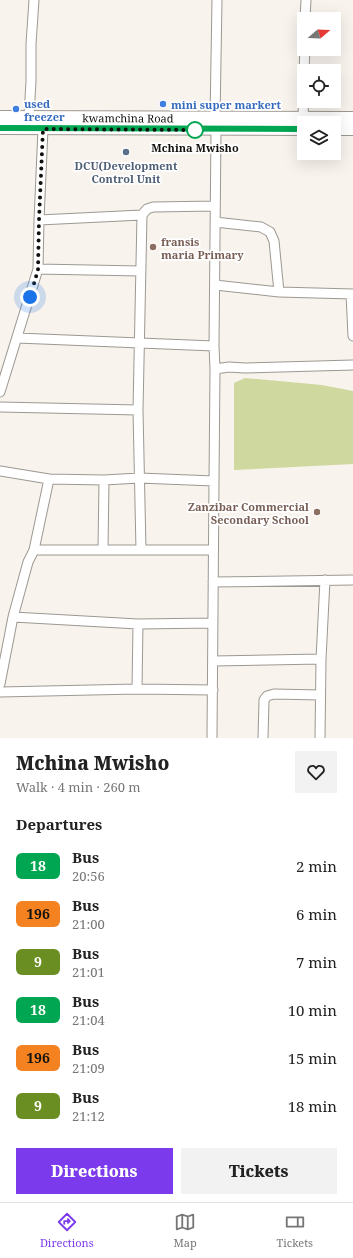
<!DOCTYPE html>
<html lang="en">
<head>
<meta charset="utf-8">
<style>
	:root { --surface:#fff; --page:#f2f2f2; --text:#222; --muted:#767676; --line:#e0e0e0; --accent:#7c3aed }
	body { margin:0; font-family:"Noto Serif",serif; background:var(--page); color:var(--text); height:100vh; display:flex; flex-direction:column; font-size:15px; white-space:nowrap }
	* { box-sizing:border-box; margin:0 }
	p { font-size:13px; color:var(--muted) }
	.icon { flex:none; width:22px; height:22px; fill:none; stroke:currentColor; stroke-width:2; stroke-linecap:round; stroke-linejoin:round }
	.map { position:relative; height:738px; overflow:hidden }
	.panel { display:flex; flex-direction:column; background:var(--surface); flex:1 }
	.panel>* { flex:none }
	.badge { padding:0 8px; border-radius:6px; font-size:14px; line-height:26px }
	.needle { width:26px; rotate:71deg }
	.tools { position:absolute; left:297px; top:12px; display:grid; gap:8px }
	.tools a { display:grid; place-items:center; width:44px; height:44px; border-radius:0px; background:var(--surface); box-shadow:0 4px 16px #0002; font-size:20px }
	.you { position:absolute; width:20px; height:20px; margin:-10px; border:3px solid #fff; border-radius:50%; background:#1a73e8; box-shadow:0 0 0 6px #1a73e833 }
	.map>.badge { position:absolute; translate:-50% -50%; box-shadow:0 0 0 2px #fff }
	h2 { padding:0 16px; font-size:15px; line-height:36px }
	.round { display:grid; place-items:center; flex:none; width:42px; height:42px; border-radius:0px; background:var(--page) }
	.summary { display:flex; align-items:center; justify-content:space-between; height:68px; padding:0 16px }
	h1 { font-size:19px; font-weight:800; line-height:30px }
	.button { display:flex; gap:8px; margin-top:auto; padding:8px 16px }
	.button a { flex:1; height:46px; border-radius:0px; background:var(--accent); color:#fff; font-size:16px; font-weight:800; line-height:46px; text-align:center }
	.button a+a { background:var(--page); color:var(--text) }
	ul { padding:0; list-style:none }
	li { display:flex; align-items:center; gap:12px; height:48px; padding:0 16px }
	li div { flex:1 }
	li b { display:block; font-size:15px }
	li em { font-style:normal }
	li .badge { min-width:44px; font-weight:700; text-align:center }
	.menu { display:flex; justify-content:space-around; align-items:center; height:56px; border-top:1px solid var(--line); background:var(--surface); font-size:11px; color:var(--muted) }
	.menu a { display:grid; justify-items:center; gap:2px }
	.menu .on { color:var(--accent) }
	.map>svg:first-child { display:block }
	.green { fill:#cfd89e }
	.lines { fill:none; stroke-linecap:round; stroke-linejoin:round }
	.minor-casing { stroke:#9c9892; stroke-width:11 }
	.secondary-casing { stroke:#9c9892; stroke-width:14 }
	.minor { stroke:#fff; stroke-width:9 }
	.secondary { stroke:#fff; stroke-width:12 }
	.line-casing { stroke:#fff; stroke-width:9 }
	.line { stroke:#00a651; stroke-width:6 }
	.walk { stroke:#12100e; stroke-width:4; stroke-dasharray:0 7.2 }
	.shop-dot { fill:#3f7fe0; stroke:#fff; stroke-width:1.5 }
	.stop-dot { fill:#fff; stroke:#00a651; stroke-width:2 }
	.service-dot { fill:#5c6f8a; stroke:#fff; stroke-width:1.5 }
	.education-dot { fill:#8d6e63; stroke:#fff; stroke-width:1.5 }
	.labels { text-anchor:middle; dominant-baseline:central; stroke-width:3.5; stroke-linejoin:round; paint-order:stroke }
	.shop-label { font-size:11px; font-weight:bold; fill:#366cbe; stroke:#fff; text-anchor:start }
	.street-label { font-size:11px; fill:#12100e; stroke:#fff }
	.stop-label { font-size:11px; font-weight:bold; fill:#12100e; stroke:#fff }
	.service-label { font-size:11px; font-weight:bold; fill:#4e5e75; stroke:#fff }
	.education-label { font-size:11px; font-weight:bold; fill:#785e54; stroke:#fff; text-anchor:start }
</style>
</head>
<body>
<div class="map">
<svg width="353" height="738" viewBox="0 0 353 738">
	<rect width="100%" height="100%" fill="#f8f3ed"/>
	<path class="green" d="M 245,378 L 322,385 L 353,391 L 353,464 L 234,470 L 234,383 Z"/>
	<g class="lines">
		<g class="minor-casing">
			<path id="minor" d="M 305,19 L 306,0
				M 304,71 L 305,49
				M 29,116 L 31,81 L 31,44 L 34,0
				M 303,119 L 304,85
				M 39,220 L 142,215
				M 215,222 L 261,227 L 270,232 L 274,241 L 279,292
				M 38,269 L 140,271
				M 215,285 L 279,292 L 353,294
				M 351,294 L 353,336
				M 17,338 L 214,346
				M 215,369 L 229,367 L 245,368 L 353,365
				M 0,392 L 38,269 L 39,220 L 43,129 L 45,122
				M 0,407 L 138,410
				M 0,471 L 49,479 L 104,480 L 139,478 L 214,481
				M 34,550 L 213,550
				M 103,550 L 104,480
				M 141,550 L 138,410 L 142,215 L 147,209 L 153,207 L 215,206
				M 213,582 L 353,580
				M 13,617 L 138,624 L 213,623
				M 213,661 L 321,659
				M 0,684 L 13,617 L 28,562 L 34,550 L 49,479
				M 137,689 L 138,624
				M 0,692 L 137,689 L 213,690
				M 212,738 L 214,481 L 215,369 L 214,346 L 216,130 L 215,119 L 217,0
				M 263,738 L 264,700 L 267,696 L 274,694 L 320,695
				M 320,738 L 321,659 L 325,580"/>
		</g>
		<g class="secondary-casing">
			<g id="secondary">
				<path id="s1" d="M 0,117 L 353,118"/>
				<path d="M 0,128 L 304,129"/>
				<path d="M 334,129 L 353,129"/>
			</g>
		</g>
		<use href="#minor" class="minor"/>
		<use href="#secondary" class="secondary"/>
	</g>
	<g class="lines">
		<g class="line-casing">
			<path id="line" d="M 0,128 L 304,129"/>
		</g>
		<use href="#line" class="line"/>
		<path class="walk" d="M 30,297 L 38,270 L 39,220 L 43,129 L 200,130 L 195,130"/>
	</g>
	<g class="shop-dot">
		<circle cx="163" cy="104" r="4"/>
		<circle cx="16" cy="109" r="4"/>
	</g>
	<circle class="stop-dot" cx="195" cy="130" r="8"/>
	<circle class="service-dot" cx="126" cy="152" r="4"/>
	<g class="education-dot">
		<circle cx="153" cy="247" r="4"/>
		<circle cx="317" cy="512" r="4"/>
	</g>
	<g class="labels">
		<g class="shop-label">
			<text x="24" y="103">used<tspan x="24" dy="13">freezer</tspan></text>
			<text x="171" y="104">mini super markert</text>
		</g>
		<g class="street-label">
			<text stroke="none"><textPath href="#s1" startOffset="128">kwamchina Road</textPath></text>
		</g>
		<g class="stop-label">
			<text x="195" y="147">Mchina Mwisho</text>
		</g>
		<g class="service-label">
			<text x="126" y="165">DCU(Development<tspan x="126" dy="13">Control Unit</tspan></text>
		</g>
		<g class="education-label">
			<text x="161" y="241">fransis<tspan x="161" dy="13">maria Primary</tspan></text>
			<text x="309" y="506" text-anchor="end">Zanzibar Commercial<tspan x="309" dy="13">Secondary School</tspan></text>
		</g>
	</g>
</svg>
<div class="tools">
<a><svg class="needle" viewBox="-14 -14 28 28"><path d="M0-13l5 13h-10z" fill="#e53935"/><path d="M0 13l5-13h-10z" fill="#767676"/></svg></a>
<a><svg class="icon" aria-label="locate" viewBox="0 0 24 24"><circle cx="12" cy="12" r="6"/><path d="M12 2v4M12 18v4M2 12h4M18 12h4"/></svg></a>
<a><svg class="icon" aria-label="layers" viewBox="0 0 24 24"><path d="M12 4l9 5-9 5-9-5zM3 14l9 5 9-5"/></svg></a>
</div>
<div class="you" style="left:30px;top:297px"></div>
</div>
<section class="panel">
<div class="summary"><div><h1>Mchina Mwisho</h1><p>Walk · 4 min · 260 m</p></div><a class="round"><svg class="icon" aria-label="heart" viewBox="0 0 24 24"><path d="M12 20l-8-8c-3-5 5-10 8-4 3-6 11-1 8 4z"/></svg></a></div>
<h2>Departures</h2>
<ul>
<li><span class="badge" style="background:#00a651;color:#fff">18</span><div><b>Bus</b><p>20:56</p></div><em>2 min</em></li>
<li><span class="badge" style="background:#f58220;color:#111">196</span><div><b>Bus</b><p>21:00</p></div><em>6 min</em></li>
<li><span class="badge" style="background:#6b8e23;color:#fff">9</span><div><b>Bus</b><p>21:01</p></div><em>7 min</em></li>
<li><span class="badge" style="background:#00a651;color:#fff">18</span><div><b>Bus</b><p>21:04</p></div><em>10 min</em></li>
<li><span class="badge" style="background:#f58220;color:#111">196</span><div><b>Bus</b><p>21:09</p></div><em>15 min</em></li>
<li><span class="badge" style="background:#6b8e23;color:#fff">9</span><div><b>Bus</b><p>21:12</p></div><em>18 min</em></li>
</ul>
<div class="button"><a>Directions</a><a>Tickets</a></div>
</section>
<nav class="menu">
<a class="on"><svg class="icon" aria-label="directions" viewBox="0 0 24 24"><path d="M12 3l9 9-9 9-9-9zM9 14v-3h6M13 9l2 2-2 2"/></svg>Directions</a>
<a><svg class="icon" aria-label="map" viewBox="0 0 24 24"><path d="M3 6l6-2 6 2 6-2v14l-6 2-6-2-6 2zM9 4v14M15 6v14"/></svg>Map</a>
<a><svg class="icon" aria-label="tickets" viewBox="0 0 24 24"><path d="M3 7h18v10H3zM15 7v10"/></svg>Tickets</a>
</nav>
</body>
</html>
